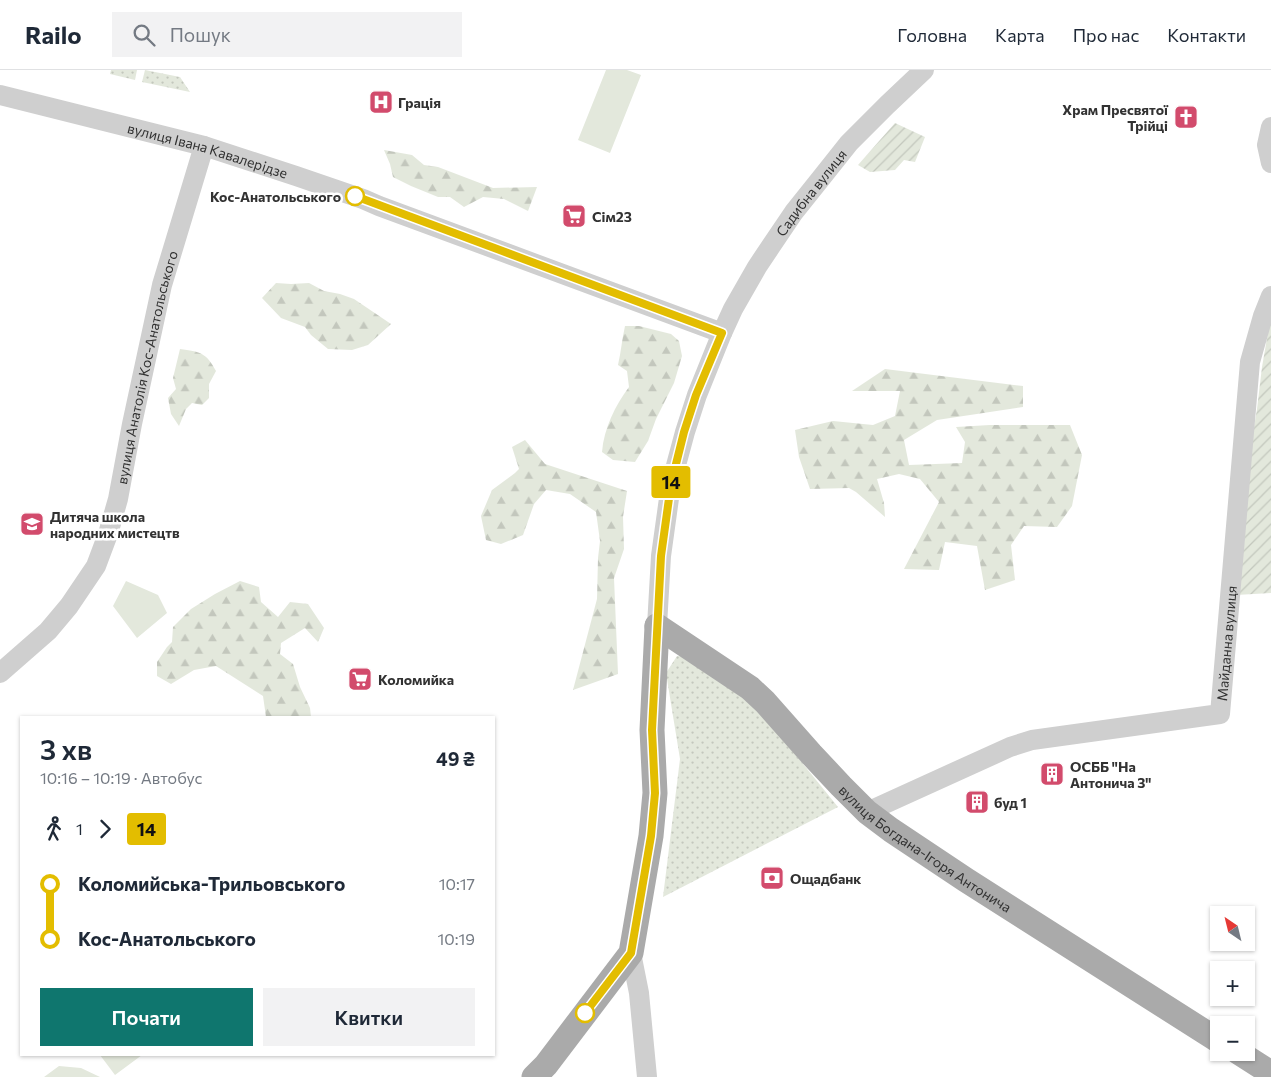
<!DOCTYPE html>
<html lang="uk">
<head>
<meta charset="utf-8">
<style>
	:root { --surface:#fff; --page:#f2f2f3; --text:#1f2937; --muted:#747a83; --line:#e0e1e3; --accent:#0f766e }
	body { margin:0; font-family:Commissioner,sans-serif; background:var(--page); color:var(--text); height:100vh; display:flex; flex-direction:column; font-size:19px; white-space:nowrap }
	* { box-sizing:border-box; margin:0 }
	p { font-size:16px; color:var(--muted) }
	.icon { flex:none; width:28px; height:28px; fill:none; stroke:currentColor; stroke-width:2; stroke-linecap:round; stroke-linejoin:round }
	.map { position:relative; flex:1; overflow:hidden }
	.sheet { position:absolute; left:20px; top:646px; width:475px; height:340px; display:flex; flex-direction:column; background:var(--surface); border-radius:0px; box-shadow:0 1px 4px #0004 }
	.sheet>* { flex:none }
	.badge { padding:0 10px; border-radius:4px; font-size:18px; line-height:32px }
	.needle { width:32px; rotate:325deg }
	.buttons { position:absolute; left:1210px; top:836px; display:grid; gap:10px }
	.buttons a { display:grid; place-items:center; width:45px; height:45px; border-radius:0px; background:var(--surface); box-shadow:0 1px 4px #0004; font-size:25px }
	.map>.badge { position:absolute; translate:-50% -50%; box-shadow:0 0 0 2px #fff }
	.legs { display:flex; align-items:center; gap:8px; height:55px; padding:0 20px; font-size:16px }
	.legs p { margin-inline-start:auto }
	.summary { display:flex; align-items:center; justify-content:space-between; height:85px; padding:0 20px }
	h1 { font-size:28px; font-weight:600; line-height:38px }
	.primary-button { display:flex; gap:10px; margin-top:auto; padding:10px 20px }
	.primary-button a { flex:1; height:58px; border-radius:0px; background:var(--accent); color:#fff; font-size:20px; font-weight:600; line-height:58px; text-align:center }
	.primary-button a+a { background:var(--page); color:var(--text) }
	ul { padding:0 20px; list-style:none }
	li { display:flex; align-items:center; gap:18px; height:55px; font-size:19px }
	li i { display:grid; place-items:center; width:8px; height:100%; margin:0 6px; background:currentColor }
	li i::after { content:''; width:12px; height:12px; margin:-6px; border:4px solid; border-radius:50%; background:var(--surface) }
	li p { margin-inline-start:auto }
	li:first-child i { background:linear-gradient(#0000 50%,currentColor 0) }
	li:last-child i { background:linear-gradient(currentColor 50%,#0000 0) }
	header { display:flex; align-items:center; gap:30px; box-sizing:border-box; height:70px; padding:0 25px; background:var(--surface); border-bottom:1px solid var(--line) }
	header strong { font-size:24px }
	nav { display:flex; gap:28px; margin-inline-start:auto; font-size:18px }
	.search { width:350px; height:45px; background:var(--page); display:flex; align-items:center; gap:12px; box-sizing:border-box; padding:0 18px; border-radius:0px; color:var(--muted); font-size:19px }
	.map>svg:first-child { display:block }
	.grass { fill:url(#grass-dots) }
	.forest { fill:url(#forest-firs) }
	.park { fill:#e3e8dc }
	.garden { fill:url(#garden-furrows) }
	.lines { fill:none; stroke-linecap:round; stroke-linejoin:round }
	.minor { stroke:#cfcfcf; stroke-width:20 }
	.major { stroke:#aaa; stroke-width:25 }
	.line-1-casing { stroke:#fff; stroke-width:11 }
	.line-1 { stroke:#e3bd00; stroke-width:8 }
	.stop-1-dot { fill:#fff; stroke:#e3bd00; stroke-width:2.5 }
	.labels { text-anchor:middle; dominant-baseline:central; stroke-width:5; stroke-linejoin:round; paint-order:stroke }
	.poi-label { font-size:14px; font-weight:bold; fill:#323232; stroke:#fff; text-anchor:start }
	.street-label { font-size:14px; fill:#323232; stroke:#fff }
	.stop-label { font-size:14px; font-weight:bold; fill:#323232; stroke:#fff; text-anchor:end }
</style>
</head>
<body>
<header>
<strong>Railo</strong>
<div class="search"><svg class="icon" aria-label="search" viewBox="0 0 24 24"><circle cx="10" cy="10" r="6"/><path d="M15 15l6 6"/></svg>Пошук</div>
<nav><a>Головна</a><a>Карта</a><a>Про нас</a><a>Контакти</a></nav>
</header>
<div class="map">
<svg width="1271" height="1007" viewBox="0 0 1271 1007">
	<defs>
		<pattern id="grass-dots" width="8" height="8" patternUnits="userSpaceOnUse" patternTransform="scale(1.25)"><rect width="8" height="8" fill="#e3e8dc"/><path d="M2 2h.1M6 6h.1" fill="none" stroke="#c3c7bd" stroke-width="1.8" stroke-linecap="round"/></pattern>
		<pattern id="forest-firs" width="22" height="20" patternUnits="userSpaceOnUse" patternTransform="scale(1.25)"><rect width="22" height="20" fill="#e3e8dc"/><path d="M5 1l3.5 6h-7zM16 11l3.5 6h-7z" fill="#c3c7bd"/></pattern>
		<pattern id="garden-furrows" width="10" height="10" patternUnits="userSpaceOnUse" patternTransform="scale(1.25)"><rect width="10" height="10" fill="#e3e8dc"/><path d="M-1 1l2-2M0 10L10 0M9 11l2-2" fill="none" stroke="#c3c7bd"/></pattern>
	</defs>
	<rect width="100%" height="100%" fill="#fff"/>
	<path class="grass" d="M 111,0 L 137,0 L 135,10 L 110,4 Z
		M 145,0 L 180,7 L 190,22 L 142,12 Z
		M 677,586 L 693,587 L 748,626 L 838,737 L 663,827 L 680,689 L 666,603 Z"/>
	<path class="forest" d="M 384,80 L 412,85 L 424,95 L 438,97 L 493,118 L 537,117 L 528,141 L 504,129 L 483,127 L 464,137 L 450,127 L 438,127 L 411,116 L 393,107 L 390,94 Z
		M 276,213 L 291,214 L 309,213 L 324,221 L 340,224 L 354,229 L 391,254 L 368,275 L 352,280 L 328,279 L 311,265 L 305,257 L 281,248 L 262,228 Z
		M 625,256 L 639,256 L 671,264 L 679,271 L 682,286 L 674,313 L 656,349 L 648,371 L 635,392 L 613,390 L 602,382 C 604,358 615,336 629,317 L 627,301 L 618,295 C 621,282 622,269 625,256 Z
		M 180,279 C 200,282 206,282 216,301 L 209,314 L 209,328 L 202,335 L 192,333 L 186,339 L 179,356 L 171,344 L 168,328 L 176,319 L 173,308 Z
		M 885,299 L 1023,316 L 1023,337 L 937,350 L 904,370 L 909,395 L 962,393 L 965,372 L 956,357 L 990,355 L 1070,355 L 1082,385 L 1072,436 L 1057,457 L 1024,456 L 1011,475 L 1015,510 L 985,520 L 977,476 L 945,472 L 939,500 L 904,499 L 939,432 L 920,409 L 899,404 L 877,409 L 884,433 L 885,447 L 856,422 L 849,418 L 810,419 L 799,387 L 795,360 L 833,351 L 873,355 L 895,346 L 900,321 L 852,321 Z
		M 525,370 L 545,394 L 627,421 L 623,447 L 624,479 L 614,508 L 618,604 L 573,620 L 597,529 L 598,488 L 600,471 L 596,442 L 570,424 L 546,420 L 534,434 L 523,465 L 501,474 L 486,470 L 481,446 L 492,420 L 515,403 L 519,399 L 512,377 Z
		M 240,511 L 259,517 L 261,532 L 278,547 L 290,532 L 308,534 L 324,558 L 318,572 L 305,558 L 281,573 L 280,584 L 293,594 L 300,617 L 310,638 L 311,647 L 266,647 L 263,626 L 216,596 L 194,600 L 171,614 L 157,606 L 157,592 L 167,577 L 172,572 L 173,557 L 191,539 L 215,524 Z"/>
	<path class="park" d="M 606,0 L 627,0 L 641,5 L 610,83 L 578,70 Z
		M 126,511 L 158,525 L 167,543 L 137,568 L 113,536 Z
		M 100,985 L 142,985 L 115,1005 Z
		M 59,996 L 81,998 L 100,1007 L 44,1007 Z"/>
	<path class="garden" d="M 895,53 L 925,67 L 915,92 L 904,90 L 895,100 L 870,102 L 858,95 Z
		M 1270,251 L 1271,251 L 1271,523 L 1236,525 L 1244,417 L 1257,339 L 1262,297 Z"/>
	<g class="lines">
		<g class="minor">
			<path id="s1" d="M 0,25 L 204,76 L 296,106 L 363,129 L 379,136 L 722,263"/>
			<path d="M 1271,57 L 1267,75 L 1271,93"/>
			<path id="s2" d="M 657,556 L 661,486 L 671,414 L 685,362 L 697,325 L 722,263 L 733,239 L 757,197 L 771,176 L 794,142 L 822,107 L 849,73 L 887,35 L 924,0"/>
			<path id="s3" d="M 0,603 L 48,561 L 69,536 L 96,496 L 108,464 L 118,429 L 132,354 L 162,215 L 204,76"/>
			<path id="s4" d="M 867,742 L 1010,677 L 1032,670 L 1220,644 L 1250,292 L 1263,246 L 1271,226"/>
			<path d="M 631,883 L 639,923 L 647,1007"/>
		</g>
		<g class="major">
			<path id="s5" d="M 657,556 L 750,618 L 765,632 L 811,684 L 841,716 L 867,742 L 891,760 L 966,810 L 1219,971"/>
			<path d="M 1238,982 L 1271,1003"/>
			<path d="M 534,1007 L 546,995 L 631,883 L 651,766 L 655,723 L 652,660 L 657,556"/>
		</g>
	</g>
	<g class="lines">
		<g class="line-1-casing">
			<path id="line-1" d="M 355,126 L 722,263 L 696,325 L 684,362 L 671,414 L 661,486 L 652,660 L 655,723 L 651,766 L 631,883 L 585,943"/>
		</g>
		<use href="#line-1" class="line-1"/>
	</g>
	<defs>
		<g id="hospital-square" transform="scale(1.25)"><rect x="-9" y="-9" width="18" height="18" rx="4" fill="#d24b6c" stroke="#fff"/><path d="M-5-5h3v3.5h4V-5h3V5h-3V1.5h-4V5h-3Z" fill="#fff"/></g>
		<g id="church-square" transform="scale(1.25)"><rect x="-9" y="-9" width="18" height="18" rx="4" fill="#d24b6c" stroke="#fff"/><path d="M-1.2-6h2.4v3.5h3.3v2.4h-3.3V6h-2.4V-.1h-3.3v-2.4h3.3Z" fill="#fff"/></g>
		<g id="supermarket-square" transform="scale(1.25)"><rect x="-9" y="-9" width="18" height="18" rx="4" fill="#d24b6c" stroke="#fff"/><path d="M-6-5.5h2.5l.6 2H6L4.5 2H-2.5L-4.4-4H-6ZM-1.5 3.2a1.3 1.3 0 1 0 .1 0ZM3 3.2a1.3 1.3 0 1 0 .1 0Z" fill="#fff"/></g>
		<g id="school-square" transform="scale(1.25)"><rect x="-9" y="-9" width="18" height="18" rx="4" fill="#d24b6c" stroke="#fff"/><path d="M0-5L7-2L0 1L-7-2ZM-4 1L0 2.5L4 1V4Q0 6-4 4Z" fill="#fff"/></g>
		<g id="building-square" transform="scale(1.25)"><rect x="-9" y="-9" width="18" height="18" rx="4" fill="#d24b6c" stroke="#fff"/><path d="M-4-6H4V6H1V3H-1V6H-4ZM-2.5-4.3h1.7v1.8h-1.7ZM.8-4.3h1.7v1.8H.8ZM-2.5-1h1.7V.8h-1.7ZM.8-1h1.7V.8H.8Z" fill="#fff"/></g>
		<g id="bank-square" transform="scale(1.25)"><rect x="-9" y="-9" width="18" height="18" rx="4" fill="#d24b6c" stroke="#fff"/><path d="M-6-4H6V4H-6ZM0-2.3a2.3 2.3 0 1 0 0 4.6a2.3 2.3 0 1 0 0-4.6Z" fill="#fff"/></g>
	</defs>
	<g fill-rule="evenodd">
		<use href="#hospital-square" x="381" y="32"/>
		<use href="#church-square" x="1186" y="47"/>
		<use href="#supermarket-square" x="574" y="146"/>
		<use href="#school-square" x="32" y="454"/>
		<use href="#supermarket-square" x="360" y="609"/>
		<use href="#building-square" x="1052" y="704"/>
		<use href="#building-square" x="977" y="732"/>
		<use href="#bank-square" x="772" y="808"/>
	</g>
	<g class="stop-1-dot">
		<circle cx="355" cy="126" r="9"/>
		<circle cx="585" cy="943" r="9"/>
	</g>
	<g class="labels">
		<g class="poi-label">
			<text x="398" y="32">Грація</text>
			<text x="1168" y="39" text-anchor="end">Храм Пресвятої<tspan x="1168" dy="16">Трійці</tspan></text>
			<text x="592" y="146">Сім23</text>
			<text x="50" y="446">Дитяча школа<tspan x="50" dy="16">народних мистецтв</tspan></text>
			<text x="378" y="609">Коломийка</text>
			<text x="1070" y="696">ОСББ "На<tspan x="1070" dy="16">Антонича 3"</tspan></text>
			<text x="994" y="732">буд 1</text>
			<text x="790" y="808">Ощадбанк</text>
		</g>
		<g class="street-label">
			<text stroke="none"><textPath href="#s1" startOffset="215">вулиця Івана Кавалерідзе</textPath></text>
			<text stroke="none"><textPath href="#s2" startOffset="469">Садибна вулиця</textPath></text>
			<text stroke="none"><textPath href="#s3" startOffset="350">вулиця Анатолія Кос-Анатольського</textPath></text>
			<text stroke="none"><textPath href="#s4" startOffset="441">Майданна вулиця</textPath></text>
			<text stroke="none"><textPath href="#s5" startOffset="351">вулиця Богдана-Ігоря Антонича</textPath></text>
		</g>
		<g class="stop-label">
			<text x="341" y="126">Кос-Анатольського</text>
		</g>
	</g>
</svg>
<div class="buttons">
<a><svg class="needle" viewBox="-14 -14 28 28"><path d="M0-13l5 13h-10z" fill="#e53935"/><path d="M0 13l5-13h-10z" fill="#747a83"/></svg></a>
<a>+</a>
<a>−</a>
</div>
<b class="badge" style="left:671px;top:412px;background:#e3bd00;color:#111">14</b>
<section class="sheet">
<div class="summary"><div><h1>3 хв</h1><p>10:16 – 10:19 · Автобус</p></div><b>49 ₴</b></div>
<div class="legs"><svg class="icon" aria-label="walk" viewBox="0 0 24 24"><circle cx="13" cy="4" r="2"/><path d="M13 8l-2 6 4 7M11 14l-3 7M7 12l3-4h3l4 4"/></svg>1<svg class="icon" aria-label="forward" viewBox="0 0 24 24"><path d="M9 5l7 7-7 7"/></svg><b class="badge" style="background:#e3bd00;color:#111">14</b></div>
<ul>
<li><i style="color:#e3bd00"></i><b>Коломийська-Трильовського</b><p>10:17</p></li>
<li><i style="color:#e3bd00"></i><b>Кос-Анатольського</b><p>10:19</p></li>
</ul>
<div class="primary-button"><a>Почати</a><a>Квитки</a></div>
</section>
</div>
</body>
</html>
